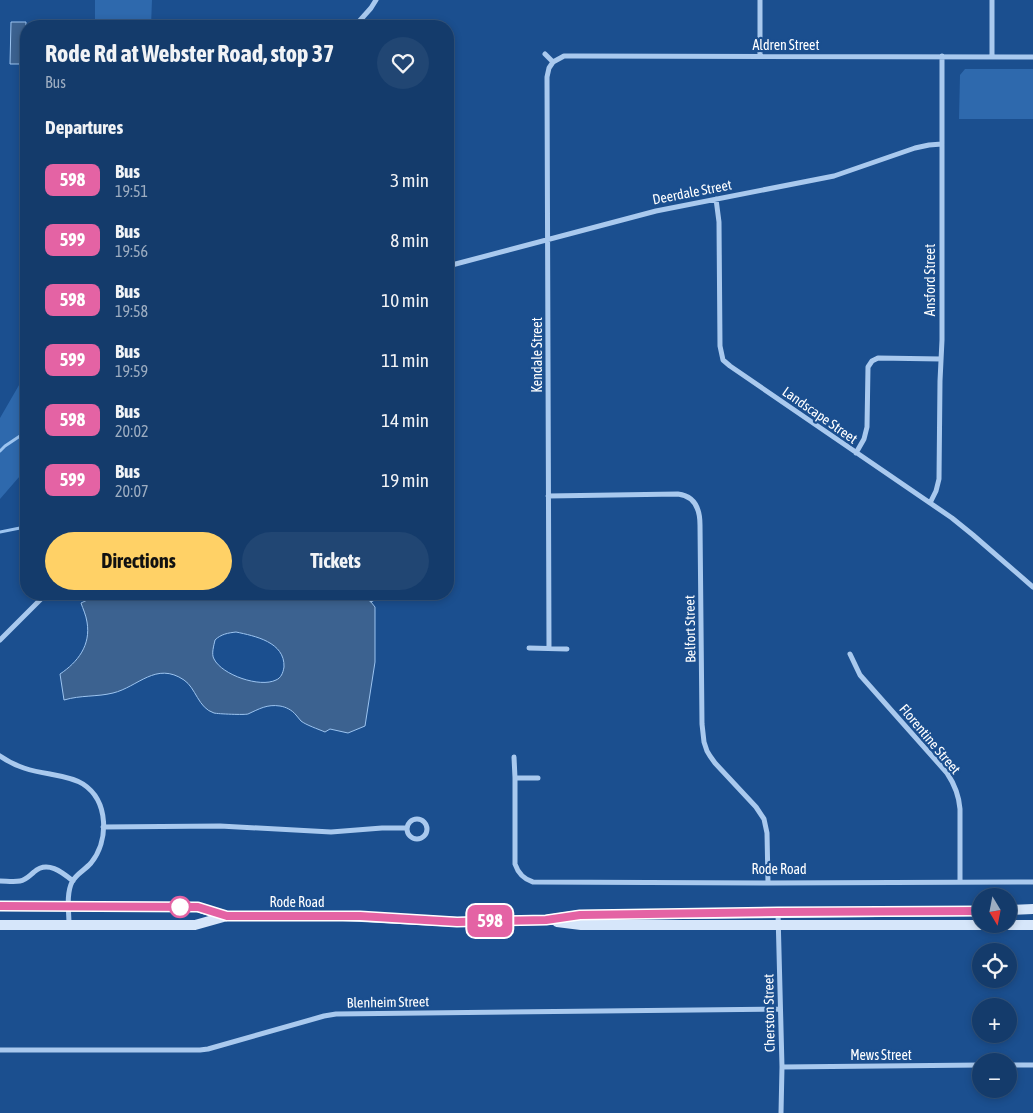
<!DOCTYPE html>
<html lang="en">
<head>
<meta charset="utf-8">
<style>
	:root { --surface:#143b6b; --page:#214673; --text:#f1f3f6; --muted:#9dadc1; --line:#33557e; --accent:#ffd166 }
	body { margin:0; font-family:"Asap Condensed",sans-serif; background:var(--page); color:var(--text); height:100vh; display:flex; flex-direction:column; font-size:19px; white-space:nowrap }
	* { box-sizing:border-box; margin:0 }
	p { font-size:16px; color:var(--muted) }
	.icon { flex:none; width:28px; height:28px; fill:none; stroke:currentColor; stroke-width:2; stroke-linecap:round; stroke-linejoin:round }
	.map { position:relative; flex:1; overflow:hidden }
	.details { position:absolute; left:20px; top:20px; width:434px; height:580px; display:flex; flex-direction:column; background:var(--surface); border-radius:20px; box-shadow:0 2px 8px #0003,0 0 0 1px var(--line) }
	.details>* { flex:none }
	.badge { padding:0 10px; border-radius:8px; font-size:18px; line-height:32px }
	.needle { width:32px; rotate:170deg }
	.fabs { position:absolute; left:972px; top:888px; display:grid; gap:10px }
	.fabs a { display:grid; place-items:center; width:45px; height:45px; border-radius:50%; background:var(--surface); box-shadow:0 2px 8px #0003,0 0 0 1px var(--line); font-size:25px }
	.map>.badge { position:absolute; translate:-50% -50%; box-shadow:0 0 0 2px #fff }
	h2 { padding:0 25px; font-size:19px; line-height:45px }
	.round { display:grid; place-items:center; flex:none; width:52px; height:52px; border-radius:26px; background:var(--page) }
	.overview { display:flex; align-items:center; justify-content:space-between; height:85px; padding:0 25px }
	h1 { font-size:24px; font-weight:700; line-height:38px }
	.cta { display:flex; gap:10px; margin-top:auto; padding:10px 25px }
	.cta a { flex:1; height:58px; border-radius:30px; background:var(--accent); color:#111; font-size:20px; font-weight:700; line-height:58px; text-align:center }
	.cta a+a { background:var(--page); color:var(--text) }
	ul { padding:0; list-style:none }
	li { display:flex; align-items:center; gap:15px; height:60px; padding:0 25px }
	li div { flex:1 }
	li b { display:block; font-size:19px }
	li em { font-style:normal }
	li .badge { min-width:55px; font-weight:700; text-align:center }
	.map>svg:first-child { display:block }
	.green { fill:#2e69ad }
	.water { fill:#3c6290; stroke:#9cc4f0; fill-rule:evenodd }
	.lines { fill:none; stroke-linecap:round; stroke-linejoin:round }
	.stream { stroke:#9cc4f0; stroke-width:3 }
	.minor { stroke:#a9c9ee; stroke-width:5 }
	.secondary { stroke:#d6e6fa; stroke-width:10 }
	.line-casing { stroke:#fff; stroke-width:11 }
	.line { stroke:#e463a4; stroke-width:8 }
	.stop-dot { fill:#fff; stroke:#e463a4; stroke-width:2.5 }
	.labels { text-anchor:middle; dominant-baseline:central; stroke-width:4.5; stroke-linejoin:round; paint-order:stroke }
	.street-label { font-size:14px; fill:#fff; stroke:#1b4f8f }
</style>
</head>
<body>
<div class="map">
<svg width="1033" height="1113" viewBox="0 0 1033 1113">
	<rect width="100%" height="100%" fill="#1b4f8f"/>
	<path class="green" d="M 95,0 L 152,0 L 151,26 L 95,26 Z
		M 965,69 L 1033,69 L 1033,119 L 959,119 L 960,75 Z
		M 26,373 L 26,469 L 0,499 L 0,418 Z"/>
	<path class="water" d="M 11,22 L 26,22 L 25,64 L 10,64 Z
		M 98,595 L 367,597 L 375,607 L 375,662 L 365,726 L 348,733 L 330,729 L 325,732 C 318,729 306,725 301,721 C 299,719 298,717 296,715 C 292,710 286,707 280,706 C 267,704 259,709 248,714 C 245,715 218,714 214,713 C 198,708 196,688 184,680 C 156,661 138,687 113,693 C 97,697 81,695 64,700 L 60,674 C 78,662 91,645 87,622 C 86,615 83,609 81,603 ZM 236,632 C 255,636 285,642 284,667 C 283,673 281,678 276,680 C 260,688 222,675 214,659 C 211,654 214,645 215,640 C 221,634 228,633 236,632 Z"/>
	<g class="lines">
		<path class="stream" d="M 0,451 L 5,446 L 26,432
			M 0,532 L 20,528 L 26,535
			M 371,601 L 381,594"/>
		<path class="minor" d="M 760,0 L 760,56
			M 355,26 L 371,8 L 376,0
			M 545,54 L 553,62 L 564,56 L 575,56 L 1033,57
			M 992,56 L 992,0
			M 716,199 L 719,222 L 720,346 L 723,360 L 730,366 L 952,518 L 973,535 L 1033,587
			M 448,266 L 656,211 L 834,176 L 915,148 L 929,145 L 942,144
			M 856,453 L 864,439 L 867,427 L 868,367 L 872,361 L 878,358 L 941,359
			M 548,496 L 678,494 C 695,496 700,509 700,525 L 702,724 L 704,742 L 707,751 L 710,756 L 715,763 L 756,807 L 764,819 L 767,833 L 768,883
			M 930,503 L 936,491 L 939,479 L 940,381 L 942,340 L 942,56
			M 0,640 L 46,594
			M 529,648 L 567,649
			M 549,648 L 547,77 L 549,68 L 553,62
			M 850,654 L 860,675 L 947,773 C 955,785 959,795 960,809 L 960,881
			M 0,756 C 16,767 31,771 50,774 C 61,776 74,778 83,784 C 109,801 109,841 91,863 C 85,870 76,874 72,882 C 66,894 69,912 69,924
			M 514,757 L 515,778 L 538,778
			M 515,778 L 515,864 C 518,873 523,879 533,882 L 768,883 L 1033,882
			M407 829a10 10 0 1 1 20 0a10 10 0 1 1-20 0Z
			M 103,827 L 220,826 L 331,832 L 382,828 L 407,828
			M 0,881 C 6,881 14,882 20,881 C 26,880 29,876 34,872 C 47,860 62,872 73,881
			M 778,913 L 782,1067 L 781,1113
			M 0,1050 L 200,1050 L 208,1049 L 324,1016 L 336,1014 L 780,1009
			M 1009,1065 L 1033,1065
			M 782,1067 L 981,1065"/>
		<path class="secondary" d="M 0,906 L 197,907 L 226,916
			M 1009,910 L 1033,909
			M 557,922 L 581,925 L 1033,925
			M 0,925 L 195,925 L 227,916 L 343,916 L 457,922 L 546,920 L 580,915 L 981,911"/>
	</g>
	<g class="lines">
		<g class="line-casing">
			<path id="line" d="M 0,906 L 198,907 L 227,916 L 360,916 L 457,922 L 546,920 L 580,915 L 778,912 L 981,911"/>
		</g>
		<use href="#line" class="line"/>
	</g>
	<circle class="stop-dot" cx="180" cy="907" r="10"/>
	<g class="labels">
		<g class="street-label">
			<text x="786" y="45">Aldren Street</text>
			<text transform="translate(692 192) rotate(-11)">Deerdale Street</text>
			<text transform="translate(930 280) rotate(-90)">Ansford Street</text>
			<text transform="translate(537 355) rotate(-90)">Kendale Street</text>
			<text transform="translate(820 415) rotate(35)">Landscape Street</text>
			<text transform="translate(690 629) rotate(-91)">Belfort Street</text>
			<text transform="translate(930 739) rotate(50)">Florentine Street</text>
			<text x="779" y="869">Rode Road</text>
			<text x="297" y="902">Rode Road</text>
			<text transform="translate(388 1002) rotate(-1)">Blenheim Street</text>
			<text transform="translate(769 1013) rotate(-91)">Cherston Street</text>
			<text x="881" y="1055">Mews Street</text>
		</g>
	</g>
</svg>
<div class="fabs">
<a><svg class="needle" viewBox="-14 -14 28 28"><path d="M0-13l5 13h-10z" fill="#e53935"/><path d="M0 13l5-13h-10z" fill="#9dadc1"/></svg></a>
<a><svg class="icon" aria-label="locate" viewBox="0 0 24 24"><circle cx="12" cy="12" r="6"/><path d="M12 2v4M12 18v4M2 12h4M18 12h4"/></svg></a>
<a>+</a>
<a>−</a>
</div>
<b class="badge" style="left:490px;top:921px;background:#e463a4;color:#fff">598</b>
<section class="details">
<div class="overview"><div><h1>Rode Rd at Webster Road, stop 37</h1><p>Bus</p></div><a class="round"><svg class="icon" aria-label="heart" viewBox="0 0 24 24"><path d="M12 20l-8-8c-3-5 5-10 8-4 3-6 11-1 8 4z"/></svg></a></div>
<h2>Departures</h2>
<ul>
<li><span class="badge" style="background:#e463a4;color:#fff">598</span><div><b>Bus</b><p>19:51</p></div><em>3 min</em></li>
<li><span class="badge" style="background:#e463a4;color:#fff">599</span><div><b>Bus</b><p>19:56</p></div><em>8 min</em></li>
<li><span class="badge" style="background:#e463a4;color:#fff">598</span><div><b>Bus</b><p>19:58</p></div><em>10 min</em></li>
<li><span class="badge" style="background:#e463a4;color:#fff">599</span><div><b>Bus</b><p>19:59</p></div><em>11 min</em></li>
<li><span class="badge" style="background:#e463a4;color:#fff">598</span><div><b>Bus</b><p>20:02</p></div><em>14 min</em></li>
<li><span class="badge" style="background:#e463a4;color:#fff">599</span><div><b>Bus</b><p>20:07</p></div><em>19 min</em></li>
</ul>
<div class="cta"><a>Directions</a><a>Tickets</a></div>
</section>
</div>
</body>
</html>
